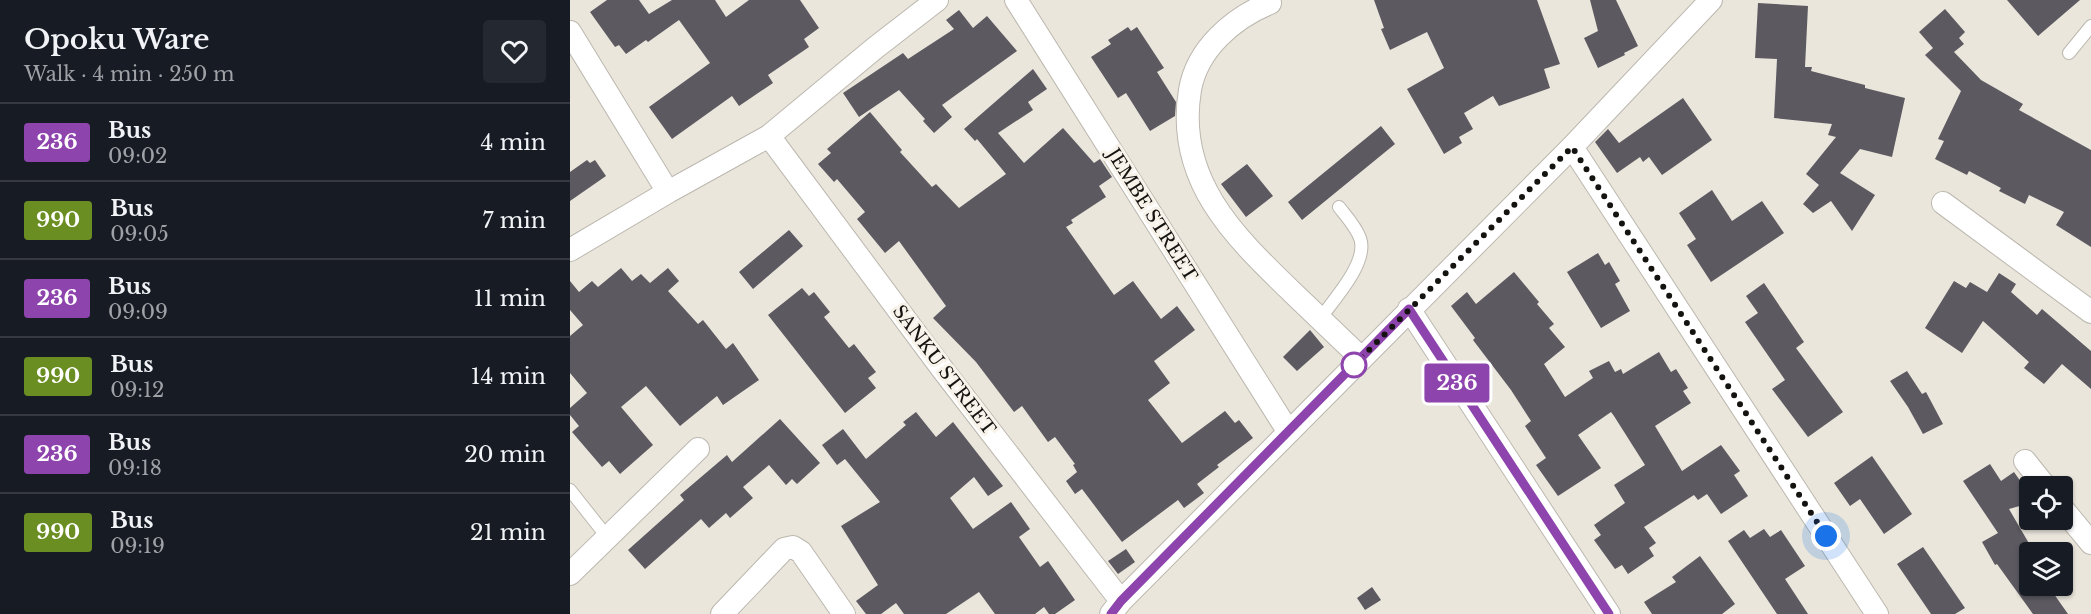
<!DOCTYPE html>
<html lang="en">
<head>
<meta charset="utf-8">
<style>
	:root { --surface:#171b24; --page:#242831; --text:#f1f3f6; --muted:#9ea1a6; --line:#363941 }
	body { margin:0; font-family:"Libre Baskerville",serif; background:var(--page); color:var(--text); height:100vh; display:flex; flex-direction:column; font-size:22px; white-space:nowrap }
	* { box-sizing:border-box; margin:0 }
	p { font-size:20px; color:var(--muted) }
	.icon { flex:none; width:33px; height:33px; fill:none; stroke:currentColor; stroke-width:2; stroke-linecap:round; stroke-linejoin:round }
	.map { position:relative; flex:1; overflow:hidden }
	.drawer { display:flex; flex-direction:column; background:var(--surface); width:570px }
	.drawer>* { flex:none }
	.badge { padding:0 12px; border-radius:4px; font-size:21px; line-height:39px }
	.buttons { position:absolute; left:1449px; top:476px; display:grid; gap:12px }
	.buttons a { display:grid; place-items:center; width:54px; height:54px; border-radius:6px; background:var(--surface); box-shadow:0 2px 4px #0004; font-size:30px }
	.you { position:absolute; width:30px; height:30px; margin:-15px; border:4px solid #fff; border-radius:50%; background:#1a73e8; box-shadow:0 0 0 9px #1a73e833 }
	.map>.badge { position:absolute; translate:-50% -50%; box-shadow:0 0 0 3px #fff }
	.round { display:grid; place-items:center; flex:none; width:63px; height:63px; border-radius:6px; background:var(--page) }
	.head { display:flex; align-items:center; justify-content:space-between; height:102px; padding:0 24px }
	h1 { font-size:28px; font-weight:600; line-height:45px }
	ul { padding:0; list-style:none }
	li { display:flex; align-items:center; gap:18px; height:78px; padding:0 24px; border-top:2px solid var(--line) }
	li div { flex:1 }
	li b { display:block; font-size:22px }
	li em { font-style:normal }
	li .badge { min-width:66px; font-weight:700; text-align:center }
	main { display:flex; flex:1; min-height:0 }
	.map>svg:first-child { display:block }
	.building { fill:#5c5961 }
	.lines { fill:none; stroke-linecap:round; stroke-linejoin:round }
	.lane-casing { stroke:#bcb8af; stroke-width:14 }
	.street-casing { stroke:#bcb8af; stroke-width:24 }
	.lane { stroke:#fff; stroke-width:12 }
	.street { stroke:#fff; stroke-width:22 }
	.line-casing { stroke:#fff; stroke-width:14 }
	.line { stroke:#8e44ad; stroke-width:9 }
	.walk { stroke:#141310; stroke-width:6; stroke-dasharray:0 10.8 }
	.stop-dot { fill:#fff; stroke:#8e44ad; stroke-width:3 }
	.labels { text-anchor:middle; dominant-baseline:central; stroke-width:6; stroke-linejoin:round; paint-order:stroke }
	.street-label { font-size:18px; fill:#141310; stroke:#f8f3ea }
</style>
</head>
<body>
<main>
<section class="drawer">
<div class="head"><div><h1>Opoku Ware</h1><p>Walk · 4 min · 250 m</p></div><a class="round"><svg class="icon" aria-label="heart" viewBox="0 0 24 24"><path d="M12 20l-8-8c-3-5 5-10 8-4 3-6 11-1 8 4z"/></svg></a></div>
<ul>
<li><span class="badge" style="background:#8e44ad;color:#fff">236</span><div><b>Bus</b><p>09:02</p></div><em>4 min</em></li>
<li><span class="badge" style="background:#6b8e23;color:#fff">990</span><div><b>Bus</b><p>09:05</p></div><em>7 min</em></li>
<li><span class="badge" style="background:#8e44ad;color:#fff">236</span><div><b>Bus</b><p>09:09</p></div><em>11 min</em></li>
<li><span class="badge" style="background:#6b8e23;color:#fff">990</span><div><b>Bus</b><p>09:12</p></div><em>14 min</em></li>
<li><span class="badge" style="background:#8e44ad;color:#fff">236</span><div><b>Bus</b><p>09:18</p></div><em>20 min</em></li>
<li><span class="badge" style="background:#6b8e23;color:#fff">990</span><div><b>Bus</b><p>09:19</p></div><em>21 min</em></li>
</ul>
</section>
<div class="map">
<svg width="1521" height="614" viewBox="0 0 1521 614">
	<rect width="100%" height="100%" fill="#eae6dc"/>
	<path class="building" d="M 37,0 L 69,0 L 79,14 L 102,0 L 145,0 L 156,17 L 179,0 L 230,0 L 249,28 L 234,39 L 239,47 L 198,75 L 203,83 L 169,106 L 162,96 L 102,139 L 79,107 L 140,63 L 109,20 L 78,42 L 76,40 L 56,54 L 49,45 L 45,47 L 20,12 Z
		M 804,0 L 967,0 L 990,64 L 974,69 L 980,88 L 929,106 L 923,96 L 894,113 L 903,129 L 889,137 L 892,143 L 874,154 L 837,89 L 874,68 L 857,32 L 820,50 L 811,29 L 814,28 Z
		M 1020,0 L 1046,0 L 1068,46 L 1054,53 L 1055,55 L 1028,68 L 1014,38 L 1028,31 Z
		M 1437,0 L 1510,0 L 1468,36 Z
		M 1188,3 L 1238,6 L 1235,67 L 1242,67 L 1241,71 L 1295,85 L 1295,88 L 1335,98 L 1322,157 L 1290,149 L 1270,173 L 1305,195 L 1282,231 L 1261,201 L 1243,213 L 1233,204 L 1249,185 L 1236,174 L 1266,137 L 1258,135 L 1262,124 L 1204,118 L 1207,59 L 1185,58 Z
		M 1375,9 L 1395,32 L 1389,38 L 1394,44 L 1384,52 L 1411,80 L 1453,104 L 1449,110 L 1521,150 L 1521,247 L 1486,225 L 1494,212 L 1459,195 L 1455,204 L 1429,191 L 1431,188 L 1399,171 L 1397,175 L 1365,159 L 1374,141 L 1368,139 L 1391,91 L 1355,55 L 1363,48 L 1349,32 Z
		M 389,10 L 403,28 L 417,16 L 447,51 L 372,105 L 382,117 L 364,133 L 353,121 L 355,119 L 329,90 L 289,117 L 273,93 L 333,53 L 338,59 L 384,29 L 376,20 Z
		M 558,27 L 561,31 L 567,27 L 594,68 L 587,72 L 606,102 L 605,116 L 580,131 L 556,93 L 548,98 L 521,57 L 541,44 L 538,40 Z
		M 463,69 L 477,89 L 458,102 L 463,110 L 428,133 L 454,163 L 493,128 L 524,163 L 530,159 L 542,177 L 529,186 L 536,197 L 501,220 L 503,223 L 496,227 L 544,295 L 563,281 L 591,319 L 607,306 L 625,330 L 584,361 L 600,383 L 578,400 L 612,443 L 655,411 L 665,423 L 669,420 L 683,438 L 647,465 L 649,467 L 627,484 L 634,493 L 614,508 L 608,500 L 552,542 L 512,489 L 505,494 L 496,481 L 507,472 L 503,465 L 505,464 L 485,437 L 478,442 L 452,406 L 444,412 L 406,362 L 363,318 L 376,306 L 329,241 L 315,253 L 287,219 L 295,212 L 267,179 L 264,182 L 248,164 L 261,153 L 257,149 L 300,112 L 332,150 L 330,152 L 362,187 L 366,184 L 389,208 L 436,174 L 407,139 L 405,141 L 394,129 Z
		M 1113,98 L 1142,140 L 1092,175 L 1079,157 L 1073,162 L 1070,157 L 1047,173 L 1025,142 L 1038,129 L 1049,143 Z
		M 811,126 L 825,144 L 732,220 L 718,202 Z
		M 17,160 L 20,163 L 25,160 L 36,176 L 0,201 L 0,172 Z
		M 677,164 L 703,196 L 676,217 L 651,184 Z
		M 1142,190 L 1162,221 L 1192,201 L 1214,233 L 1141,282 L 1117,245 L 1126,239 L 1109,213 Z
		M 219,230 L 233,246 L 183,289 L 169,272 Z
		M 1028,253 L 1035,265 L 1039,262 L 1050,281 L 1045,284 L 1060,311 L 1031,328 L 997,272 Z
		M 51,268 L 62,281 L 71,274 L 80,283 L 98,268 L 109,281 L 98,291 L 128,324 L 133,320 L 156,349 L 163,343 L 189,380 L 153,405 L 147,396 L 110,426 L 76,386 L 51,407 L 83,445 L 50,474 L 39,461 L 32,467 L 2,432 L 9,426 L 0,415 L 0,408 L 17,393 L 0,373 L 0,336 L 13,325 L 0,310 L 0,281 L 9,292 L 22,281 L 28,287 Z
		M 944,272 L 969,302 L 967,304 L 984,324 L 979,328 L 995,347 L 974,364 L 995,397 L 1023,378 L 1019,371 L 1039,361 L 1045,372 L 1051,369 L 1053,374 L 1089,352 L 1101,372 L 1106,369 L 1118,388 L 1113,391 L 1121,403 L 1085,426 L 1112,471 L 1151,445 L 1170,471 L 1164,475 L 1178,496 L 1151,514 L 1137,494 L 1128,500 L 1124,495 L 1074,527 L 1086,543 L 1079,548 L 1084,556 L 1058,574 L 1052,565 L 1045,569 L 1024,540 L 1031,535 L 1024,525 L 1055,503 L 1044,485 L 1075,465 L 1044,416 L 1041,412 L 1008,435 L 1031,468 L 988,496 L 966,465 L 976,458 L 955,426 L 961,421 L 941,390 L 903,340 L 905,338 L 881,306 L 897,292 L 906,304 Z
		M 1429,273 L 1446,284 L 1441,292 L 1467,315 L 1472,309 L 1521,351 L 1521,389 L 1492,364 L 1474,384 L 1454,368 L 1459,362 L 1413,321 L 1392,353 L 1355,328 L 1384,281 L 1396,288 L 1400,282 L 1417,292 Z
		M 1194,283 L 1234,342 L 1226,348 L 1273,412 L 1238,437 L 1202,389 L 1215,380 L 1175,322 L 1188,313 L 1176,296 Z
		M 232,288 L 239,296 L 244,292 L 260,312 L 254,317 L 279,348 L 284,344 L 306,372 L 298,378 L 306,388 L 275,413 L 198,315 Z
		M 740,330 L 754,347 L 727,371 L 713,357 Z
		M 1337,371 L 1352,394 L 1356,392 L 1373,424 L 1353,434 L 1338,407 L 1320,381 Z
		M 346,412 L 366,437 L 383,422 L 433,486 L 418,496 L 404,477 L 380,498 L 403,529 L 441,502 L 460,529 L 449,537 L 470,567 L 478,561 L 505,600 L 485,614 L 479,614 L 474,607 L 465,614 L 425,614 L 409,592 L 376,614 L 334,614 L 326,603 L 311,614 L 296,614 L 286,601 L 308,585 L 271,526 L 310,502 L 275,459 L 267,465 L 252,445 L 273,429 L 296,459 L 336,425 L 333,422 Z
		M 210,419 L 250,463 L 227,484 L 222,479 L 216,485 L 199,465 L 173,487 L 183,498 L 160,518 L 156,513 L 139,528 L 131,519 L 75,569 L 58,550 L 114,500 L 110,495 L 157,455 L 162,462 Z
		M 1302,456 L 1342,514 L 1314,534 L 1290,499 L 1280,506 L 1264,483 Z
		M 1420,464 L 1431,481 L 1444,472 L 1460,495 L 1460,503 L 1439,509 L 1464,552 L 1456,552 L 1460,557 L 1460,585 L 1468,585 L 1473,592 L 1479,587 L 1498,614 L 1463,614 L 1427,564 L 1425,565 L 1412,542 L 1428,533 L 1393,481 Z
		M 1194,529 L 1200,537 L 1211,530 L 1235,566 L 1215,579 L 1238,614 L 1207,614 L 1158,541 L 1174,530 L 1180,538 Z
		M 1353,547 L 1395,608 L 1385,614 L 1361,614 L 1327,564 Z
		M 556,549 L 565,562 L 548,574 L 538,561 Z
		M 1130,556 L 1165,604 L 1152,614 L 1082,614 L 1074,602 L 1106,582 L 1102,577 Z
		M 802,587 L 811,600 L 795,610 L 787,598 Z"/>
	<g class="lines">
		<g class="lane-casing">
			<path id="lane" d="M 1499,53 L 1521,26
				M 750,319 C 764,299 799,262 790,238 C 786,227 776,216 769,207
				M 0,490 L 38,538"/>
		</g>
		<g class="street-casing">
			<path id="street" d="M 446,0 L 718,431
				M 700,3 C 663,18 627,49 620,90 C 605,179 663,235 722,292 C 745,314 768,336 791,358
				M 0,32 L 98,192
				M 199,136 L 373,370 L 551,601
				M 1002,147 L 1307,614
				M 1373,203 L 1521,312
				M 0,250 L 98,192 L 199,136 L 305,48 L 367,0
				M 839,309 L 1039,614
				M 1455,461 L 1475,486
				M 1492,508 L 1521,543
				M 0,574 L 128,449
				M 152,614 L 214,549 L 223,547 L 231,552 L 274,614
				M 541,614 L 551,601 L 1002,147 L 1141,0"/>
		</g>
		<use href="#lane" class="lane"/>
		<use href="#street" class="street"/>
	</g>
	<g class="lines">
		<g class="line-casing">
			<path id="line" d="M 541,614 L 551,601 L 839,309 L 1039,614"/>
		</g>
		<use href="#line" class="line"/>
		<path class="walk" d="M 784,365 L 1002,147 L 1256,536"/>
	</g>
	<circle class="stop-dot" cx="784" cy="365" r="12"/>
	<g class="labels">
		<g class="street-label">
			<text transform="translate(582 215) rotate(58)">JEMBE STREET</text>
			<text transform="translate(374 370) rotate(53)">SANKU STREET</text>
		</g>
	</g>
</svg>
<div class="buttons">
<a><svg class="icon" aria-label="locate" viewBox="0 0 24 24"><circle cx="12" cy="12" r="6"/><path d="M12 2v4M12 18v4M2 12h4M18 12h4"/></svg></a>
<a><svg class="icon" aria-label="layers" viewBox="0 0 24 24"><path d="M12 4l9 5-9 5-9-5zM3 14l9 5 9-5"/></svg></a>
</div>
<div class="you" style="left:1256px;top:536px"></div>
<b class="badge" style="left:887px;top:383px;background:#8e44ad;color:#fff">236</b>
</div>
</main>
</body>
</html>
